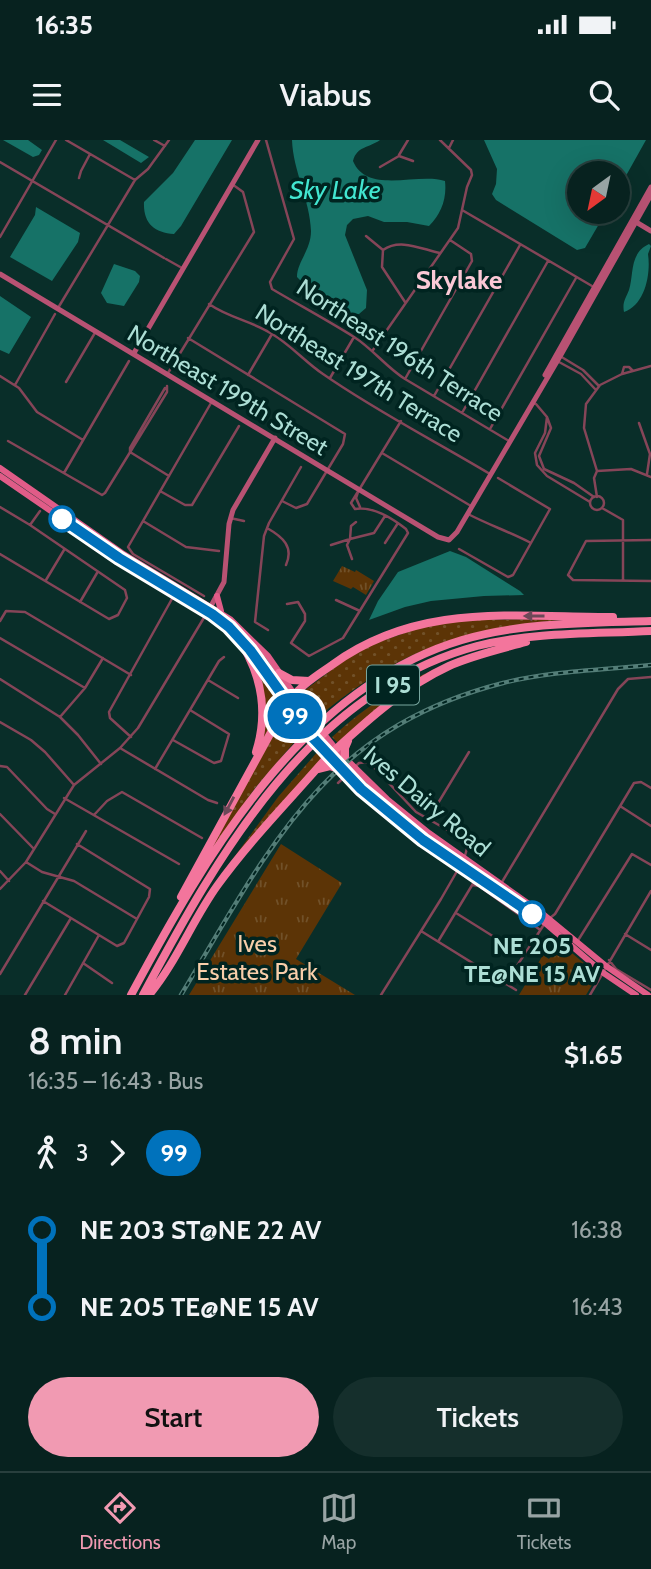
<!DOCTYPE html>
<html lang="en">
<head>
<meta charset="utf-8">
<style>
	:root { --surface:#07221f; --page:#152f2c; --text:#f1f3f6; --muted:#98a4a4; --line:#283f3d; --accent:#f19ab2 }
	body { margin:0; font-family:Cabin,sans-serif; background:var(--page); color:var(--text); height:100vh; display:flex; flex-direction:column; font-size:26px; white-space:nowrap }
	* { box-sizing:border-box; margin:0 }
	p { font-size:23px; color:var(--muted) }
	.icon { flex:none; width:38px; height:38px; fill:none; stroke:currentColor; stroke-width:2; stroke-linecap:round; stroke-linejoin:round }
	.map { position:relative; height:855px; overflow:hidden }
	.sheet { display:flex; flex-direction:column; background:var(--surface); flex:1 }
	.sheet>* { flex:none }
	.badge { padding:0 14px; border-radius:23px; font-size:24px; line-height:46px }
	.needle { width:46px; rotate:213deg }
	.tools { position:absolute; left:567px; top:21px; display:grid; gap:14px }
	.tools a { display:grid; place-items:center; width:63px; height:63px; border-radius:50%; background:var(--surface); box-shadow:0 7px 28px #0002,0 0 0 2px var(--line); font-size:35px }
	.map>.badge { position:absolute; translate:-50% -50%; box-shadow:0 0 0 4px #fff }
	.legs { display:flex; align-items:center; gap:10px; height:77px; padding:0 28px; font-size:23px }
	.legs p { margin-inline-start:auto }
	.head { display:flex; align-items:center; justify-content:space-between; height:119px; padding:0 28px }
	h1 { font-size:38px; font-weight:600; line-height:52px }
	.primary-button { display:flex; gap:14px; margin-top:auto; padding:14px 28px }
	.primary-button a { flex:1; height:80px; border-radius:42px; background:var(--accent); color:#111; font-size:28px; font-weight:600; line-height:80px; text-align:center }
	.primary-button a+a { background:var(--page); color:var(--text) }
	ul { padding:0 28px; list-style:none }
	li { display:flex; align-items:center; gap:24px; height:77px; font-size:26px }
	li i { display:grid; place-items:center; width:10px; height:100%; margin:0 9px; background:currentColor }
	li i::after { content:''; width:18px; height:18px; margin:-9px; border:5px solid; border-radius:50%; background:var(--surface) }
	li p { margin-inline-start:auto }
	li:first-child i { background:linear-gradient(#0000 50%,currentColor 0) }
	li:last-child i { background:linear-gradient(currentColor 50%,#0000 0) }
	.status { display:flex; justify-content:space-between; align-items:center; height:49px; padding:0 35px; background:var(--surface); direction:ltr }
	.status svg { height:19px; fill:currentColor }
	header { display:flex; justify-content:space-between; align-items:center; height:91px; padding:0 28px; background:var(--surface); font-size:32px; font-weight:600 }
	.tabs { display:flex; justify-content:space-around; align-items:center; height:98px; border-top:2px solid var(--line); background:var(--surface); font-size:19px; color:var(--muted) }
	.tabs a { display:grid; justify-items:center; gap:4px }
	.tabs .current { color:var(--accent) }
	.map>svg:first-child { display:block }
	.grass { fill:url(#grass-dots) }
	.park { fill:url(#park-tufts) }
	.water { fill:#167267 }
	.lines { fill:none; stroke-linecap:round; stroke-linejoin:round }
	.street { stroke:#854558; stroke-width:2.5 }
	.secondary { stroke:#b85273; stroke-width:5 }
	.primary { stroke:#e05c88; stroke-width:6 }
	.highway { stroke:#f3759c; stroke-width:8 }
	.rail-casing { stroke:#537d77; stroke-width:4.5 }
	.rail { stroke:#002420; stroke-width:2; stroke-dasharray:5; stroke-linecap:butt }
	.oneway { fill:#6d4858 }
	.line-1-casing { stroke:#fff; stroke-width:16 }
	.line-1 { stroke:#0072bc; stroke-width:10 }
	.stop-1-dot { fill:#fff; stroke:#0072bc; stroke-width:3.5 }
	.labels { text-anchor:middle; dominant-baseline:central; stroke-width:7; stroke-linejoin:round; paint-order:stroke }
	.shield { fill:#002420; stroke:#78a69f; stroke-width:2 }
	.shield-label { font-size:23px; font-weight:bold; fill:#acded5 }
	.street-label { font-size:24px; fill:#acded5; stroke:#002420 }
	.park-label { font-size:24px; fill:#f8ceaa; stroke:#002420 }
	.stop-label { font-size:24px; font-weight:bold; fill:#acded5; stroke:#002420 }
	.water-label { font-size:26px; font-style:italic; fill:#42e6d1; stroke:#002420 }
	.neighbourhood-label { font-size:26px; font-weight:bold; fill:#fcc9d6; stroke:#002420 }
</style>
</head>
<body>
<div class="status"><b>16:35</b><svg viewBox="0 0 49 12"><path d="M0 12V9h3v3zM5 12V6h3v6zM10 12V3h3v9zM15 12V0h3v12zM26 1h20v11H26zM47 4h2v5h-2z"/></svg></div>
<header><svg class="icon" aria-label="menu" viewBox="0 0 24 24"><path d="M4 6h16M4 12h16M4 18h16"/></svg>Viabus<svg class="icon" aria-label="search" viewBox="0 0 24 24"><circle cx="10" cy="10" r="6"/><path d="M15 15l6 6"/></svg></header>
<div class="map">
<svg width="651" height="855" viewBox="0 0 651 855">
	<defs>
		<pattern id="grass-dots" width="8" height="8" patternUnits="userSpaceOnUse" patternTransform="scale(1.75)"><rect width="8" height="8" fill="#5c3406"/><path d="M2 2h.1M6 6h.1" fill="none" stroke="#715129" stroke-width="1.8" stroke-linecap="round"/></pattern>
		<pattern id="park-tufts" width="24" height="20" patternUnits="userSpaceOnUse" patternTransform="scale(1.75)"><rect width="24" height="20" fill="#5c3406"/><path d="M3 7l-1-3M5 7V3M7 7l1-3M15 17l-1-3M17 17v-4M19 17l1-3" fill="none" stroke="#715129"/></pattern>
	</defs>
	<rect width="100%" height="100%" fill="#092e29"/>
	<path class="grass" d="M 582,479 C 473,484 401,507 317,578 L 300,554 L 359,509 L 442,480 Z
		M 255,521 L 283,564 L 261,605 L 263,594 Z
		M 446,524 L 338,603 L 332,597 C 366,566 403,542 446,524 Z
		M 287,571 L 303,592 L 255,648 L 204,720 Z
		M 319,610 L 324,616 L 224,731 L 278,657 Z"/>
	<path class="park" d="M 342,426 L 355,432 L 356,430 L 374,441 L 366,455 L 353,447 L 351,449 L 333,441 Z
		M 281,704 L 342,743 L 296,819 L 355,855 L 189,855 Z
		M 560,803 L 598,835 L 586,855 L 519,855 L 543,815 L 549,819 Z"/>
	<path class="water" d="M 3,0 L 28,0 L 42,10 L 39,15 L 33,17 Z
		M 103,0 L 120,0 L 149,17 L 141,23 Z
		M 195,0 L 232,0 L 181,86 L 174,94 C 154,93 143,83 144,62 L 173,33 Z
		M 292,0 L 380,0 C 369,8 357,6 353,21 C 367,55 418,32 445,41 C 447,59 441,74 429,86 L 407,82 L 384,82 L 368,76 L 353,79 L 347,85 L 345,95 L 367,150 L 366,168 L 359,174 L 352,174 L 303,143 L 297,137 C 297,122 311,110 311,91 C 310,60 293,31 292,0 Z
		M 484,0 L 646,0 L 618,50 L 618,33 L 579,33 L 579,72 L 606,72 L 585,108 L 577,110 L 496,60 L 492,54 L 496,44 L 497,29 Z
		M 36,67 L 80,93 L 78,102 L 52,141 L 10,117 L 35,75 Z
		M 649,104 L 651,106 L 648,114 C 651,134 645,165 624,172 C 622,162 626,158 629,150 C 634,135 629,113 649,104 Z
		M 114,124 L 135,131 L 140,136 L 139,142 L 124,166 L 107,163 L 101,153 Z
		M 0,156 L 31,177 L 9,214 L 0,210 Z
		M 450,411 L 466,417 L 520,451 L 524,455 L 484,456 L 431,461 L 405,467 L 369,480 L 378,461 L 398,432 Z"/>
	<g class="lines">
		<path class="street" d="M 66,0 L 135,40
			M 154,0 L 165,6
			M 266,0 L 294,99 L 270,142 L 272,149 C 299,165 327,180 354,197 C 373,209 386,227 405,239 L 509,301
			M 449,8 L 453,0
			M 399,15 L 408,0
			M 0,22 L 164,118
			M 380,27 L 399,16 L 413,21
			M 79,38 L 81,31 L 90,14
			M 462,70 L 592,146
			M 366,96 L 383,110
			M 0,97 L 56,0
			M 383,110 L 382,127 L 405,162
			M 383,110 C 400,98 421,109 440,113
			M 166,119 L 182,128
			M 209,164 C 229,178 252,181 272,194 C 291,205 305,222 323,234 C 376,271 435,301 490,334
			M 58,168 L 135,40 L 148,29 L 169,0
			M 188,198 L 345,294 L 343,304 L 307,364 L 296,368 L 282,361
			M 373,210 L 458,88 L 467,47 L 472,35 L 471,30 L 440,0
			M 560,216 L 583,230 L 599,246
			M 559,222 L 581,234 L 595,249
			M 168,233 L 254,92 L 243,52 L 232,44
			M 622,234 L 624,227 L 629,227 L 632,230
			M 248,235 L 272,194
			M 0,236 L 19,248 L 37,272 L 83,300
			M 330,238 L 354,197
			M 405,239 L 472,121 L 471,114 L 450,100
			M 66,242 L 96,191
			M 15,245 L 55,174
			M 434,256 L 520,105
			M 532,263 L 536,264 L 547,277
			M 462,273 L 548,121
			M 639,283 L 650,314 L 647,334
			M 490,289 L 576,138
			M 8,301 L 102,355 L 105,353 L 167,252 L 167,246
			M 130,312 L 130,308 L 165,248
			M 130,312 L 169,336
			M 382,313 L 471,366
			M 597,331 L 631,329 L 651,337
			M 64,333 L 129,221
			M 160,351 L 185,365 L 192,365 L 239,286
			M 358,352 L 356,358 L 360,367
			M590 363a7 7 0 1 1 14 0a7 7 0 1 1-14 0Z
			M 597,357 L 594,338 L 597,331 L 584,288 L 586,264 L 600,245 L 622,234 L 651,226
			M 590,362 L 547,336 L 537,325 L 535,313 L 545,293 L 547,277 L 551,288 L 539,316 L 544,329 L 574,343 L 594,357
			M 0,367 L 30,385 L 125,450 L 127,458 L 118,475 L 109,479 L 0,414
			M 602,368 L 623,380 L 623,440
			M 468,374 C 489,385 510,392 531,403
			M 230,378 L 244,381
			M 143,381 L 186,407 L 219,411
			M 30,385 L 40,371
			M 267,388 C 283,397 294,407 286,425
			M 651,400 L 586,401 L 568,435 L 573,440 L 651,441
			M 385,403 L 398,383
			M 331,405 L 350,399 L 351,386 L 356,382
			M 459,409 L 508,437 L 513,435 L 550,369 L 498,338
			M 352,419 L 347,405 L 350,399 L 374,393 L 385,376
			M 46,440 L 64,410
			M 204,456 L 133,414 L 128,407 L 211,263
			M 336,460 L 360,471
			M 80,462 L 97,433
			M 287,464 L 298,462 L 305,474 L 305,481 L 291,503 L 309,516 L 343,498 L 408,393 L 406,389 C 392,378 373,366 355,369 L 351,363 L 401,281
			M 0,481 L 6,471 L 25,472 L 131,535
			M 268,490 L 255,482 L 264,396 L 269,383 L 301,327
			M 0,498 L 85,548
			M 0,539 L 60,577 L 78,595 L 101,624
			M 208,540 L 238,558
			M 60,577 L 85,548 L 103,518
			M 0,582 L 31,600 L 45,612 L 74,645
			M 131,597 L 110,578 L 109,572 L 173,457
			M 173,600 L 214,623 L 221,621 L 229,594 L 190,570
			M 120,608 L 208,660 L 217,663
			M 0,626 L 7,627 L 47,669 L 55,674
			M 155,629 L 219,521 L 224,517
			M 338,643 L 359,623 L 369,622 L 416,672 L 465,700 L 468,705 L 464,719 L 441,759 L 381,855
			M 64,658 L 179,724
			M 620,666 L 651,686
			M 0,674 L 34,709
			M 94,675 L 107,661 L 122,652 L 202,698
			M 429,678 L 469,612
			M 26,722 L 42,732 L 74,741 L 137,779
			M 0,731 L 9,741
			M 502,742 L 618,549 L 628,539 L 651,537
			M 473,745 L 479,746 L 539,789
			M 0,749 L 26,722 L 74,645 L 120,608 L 138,588 L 208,471
			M 43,761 L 117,806 L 124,803 L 149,757 L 150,749 L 77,704
			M 456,773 L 523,815
			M 550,778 L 555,774 L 634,643 L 641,642 L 651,648
			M 421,791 L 516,850
			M 625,794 L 651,810
			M 439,800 L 477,737
			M 577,802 L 632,714 L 651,725
			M 609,820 L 616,829 L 651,850
			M 83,823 L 112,843
			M 0,834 L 86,691
			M 505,844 L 545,783
			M 25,855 L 71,778
			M 65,855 L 99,795
			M 590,855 L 651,751"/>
		<path class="secondary" d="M 636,82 L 651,91
			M 0,134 L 438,397 L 449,400 L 457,392
			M 134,213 L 258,0
			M 545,235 L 651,47
			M 457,392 L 562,213 L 651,55
			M 211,466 L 224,442 L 229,384 L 233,370 L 275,298"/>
		<path class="primary" d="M 0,328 L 122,413 L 230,479 L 268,516 L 308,574 L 336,609 L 387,659 L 429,693 L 543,774 L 606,826 L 648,855
			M 0,336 L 119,418 L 212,474 L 229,487 L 250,510 L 313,598 L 372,659 L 423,700 L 545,783 L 602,832 L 636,855
			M 217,456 L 221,471"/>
		<path class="highway" d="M 243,501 L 243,506 C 263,540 268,574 256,612
			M 279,533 L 292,540 L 309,541
			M 294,555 C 304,543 319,534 332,525 C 418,462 514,477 613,477
			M 336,609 C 371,577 406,546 449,526 C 474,515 501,509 526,502
			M 345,618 L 345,608 L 348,601
			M 318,629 L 330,626 L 341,630
			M 181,757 L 287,563
			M 131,855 C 205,717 301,548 462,500 C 523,482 588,483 651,481
			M 143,855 C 219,713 310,551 477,506 C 533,492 593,494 651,491
			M 149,855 C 176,823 192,781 217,746 C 250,700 291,659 328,616"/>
		<g class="rail-casing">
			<path id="rail" d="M 181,855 C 269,709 323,589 503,543 C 550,531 602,530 651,525"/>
		</g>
		<use href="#rail" class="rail"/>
	</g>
	<defs><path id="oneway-solid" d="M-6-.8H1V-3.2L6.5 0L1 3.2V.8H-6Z" transform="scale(1.75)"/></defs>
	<g class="oneway">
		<use href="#oneway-solid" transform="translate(534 476) rotate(-180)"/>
		<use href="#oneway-solid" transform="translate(229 666) rotate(118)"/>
	</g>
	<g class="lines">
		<g class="line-1-casing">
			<path id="line-1" d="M 62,379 L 119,418 L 212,474 L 229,487 L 250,510 L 313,598 L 361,649 L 423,700 L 532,774"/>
		</g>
		<use href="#line-1" class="line-1"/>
	</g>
	<g class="stop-1-dot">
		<circle cx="62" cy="379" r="12"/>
		<circle cx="532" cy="774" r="12"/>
	</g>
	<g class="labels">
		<rect class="shield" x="367" y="525.5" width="52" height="39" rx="5"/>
		<g class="shield-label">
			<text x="393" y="545">I 95</text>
		</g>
		<g class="street-label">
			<text transform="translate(400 210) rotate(33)">Northeast 196th Terrace</text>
			<text transform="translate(359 233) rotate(32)">Northeast 197th Terrace</text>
			<text transform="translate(228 250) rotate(31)">Northeast 199th Street</text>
			<text transform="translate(427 661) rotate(40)">Ives Dairy Road</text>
		</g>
		<g class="park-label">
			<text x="257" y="803">Ives<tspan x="257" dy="28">Estates Park</tspan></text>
		</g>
		<g class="stop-label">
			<text x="532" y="805">NE 205<tspan x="532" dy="28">TE@NE 15 AV</tspan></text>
		</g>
		<g class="water-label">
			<text x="335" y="50">Sky Lake</text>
		</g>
		<g class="neighbourhood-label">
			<text x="459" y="140">Skylake</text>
		</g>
	</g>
</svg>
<div class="tools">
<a><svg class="needle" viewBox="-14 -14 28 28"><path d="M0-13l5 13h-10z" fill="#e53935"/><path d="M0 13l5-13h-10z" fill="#98a4a4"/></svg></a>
</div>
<b class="badge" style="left:295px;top:576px;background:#0072bc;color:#fff">99</b>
</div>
<section class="sheet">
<div class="head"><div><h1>8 min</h1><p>16:35 – 16:43 · Bus</p></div><b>$1.65</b></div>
<div class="legs"><svg class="icon" aria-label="walk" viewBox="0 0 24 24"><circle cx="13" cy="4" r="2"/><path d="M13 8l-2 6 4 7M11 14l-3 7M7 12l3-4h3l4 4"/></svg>3<svg class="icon" aria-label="forward" viewBox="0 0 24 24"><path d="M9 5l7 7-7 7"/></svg><b class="badge" style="background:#0072bc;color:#fff">99</b></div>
<ul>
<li><i style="color:#0072bc"></i><b>NE 203 ST@NE 22 AV</b><p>16:38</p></li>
<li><i style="color:#0072bc"></i><b>NE 205 TE@NE 15 AV</b><p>16:43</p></li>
</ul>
<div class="primary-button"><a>Start</a><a>Tickets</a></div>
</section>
<nav class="tabs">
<a class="current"><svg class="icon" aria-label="directions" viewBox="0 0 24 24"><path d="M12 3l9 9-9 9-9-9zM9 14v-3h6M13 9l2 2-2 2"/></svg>Directions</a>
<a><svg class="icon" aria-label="map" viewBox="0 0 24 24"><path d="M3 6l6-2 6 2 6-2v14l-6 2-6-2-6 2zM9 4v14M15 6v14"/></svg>Map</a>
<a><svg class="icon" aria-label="tickets" viewBox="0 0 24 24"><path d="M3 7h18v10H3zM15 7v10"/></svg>Tickets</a>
</nav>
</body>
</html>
